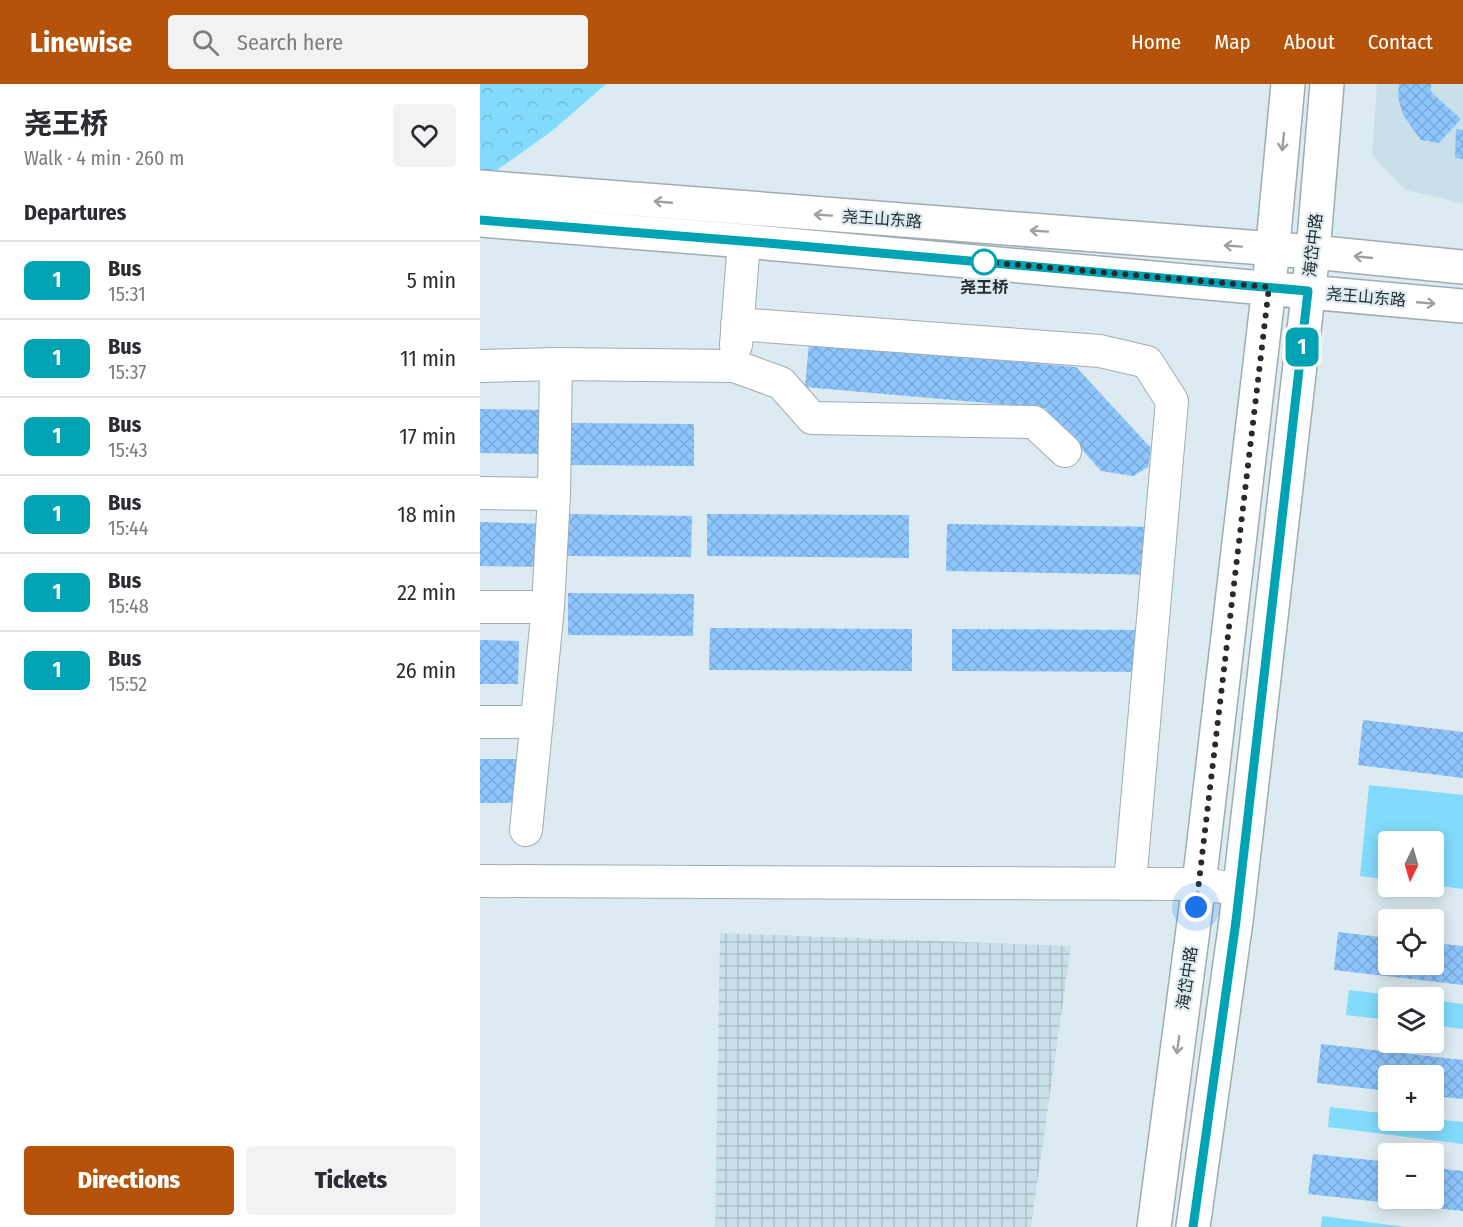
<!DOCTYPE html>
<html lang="en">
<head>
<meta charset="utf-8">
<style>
	:root { --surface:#fff; --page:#f2f2f3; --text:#2b2b33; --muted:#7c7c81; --line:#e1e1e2; --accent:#b45309 }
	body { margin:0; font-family:"Fira Sans Condensed","Noto Sans SC",sans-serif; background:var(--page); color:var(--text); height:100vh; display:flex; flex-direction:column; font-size:22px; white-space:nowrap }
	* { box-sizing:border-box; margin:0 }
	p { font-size:20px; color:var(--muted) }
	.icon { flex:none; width:33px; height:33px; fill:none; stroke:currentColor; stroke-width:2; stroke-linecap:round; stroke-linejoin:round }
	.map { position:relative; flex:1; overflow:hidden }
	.panel { display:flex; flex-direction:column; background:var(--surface); width:480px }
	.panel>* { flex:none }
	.badge { padding:0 12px; border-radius:9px; font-size:21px; line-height:39px }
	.needle { width:39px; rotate:185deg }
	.controls { position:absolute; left:898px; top:747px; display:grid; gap:12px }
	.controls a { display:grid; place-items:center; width:66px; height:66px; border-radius:6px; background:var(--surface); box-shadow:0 3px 15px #0003; font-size:30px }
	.you { position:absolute; width:30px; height:30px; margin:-15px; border:4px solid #fff; border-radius:50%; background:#1a73e8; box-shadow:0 0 0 9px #1a73e833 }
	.map>.badge { position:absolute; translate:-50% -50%; box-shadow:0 0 0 3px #fff }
	h2 { padding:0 24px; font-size:22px; line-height:54px }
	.round { display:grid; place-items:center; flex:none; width:63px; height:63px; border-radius:6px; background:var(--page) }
	.summary { display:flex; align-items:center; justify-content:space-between; height:102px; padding:0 24px }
	h1 { font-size:28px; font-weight:800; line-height:45px }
	.primary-button { display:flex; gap:12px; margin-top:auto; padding:12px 24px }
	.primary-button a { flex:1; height:69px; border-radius:6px; background:var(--accent); color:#fff; font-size:24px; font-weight:800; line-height:69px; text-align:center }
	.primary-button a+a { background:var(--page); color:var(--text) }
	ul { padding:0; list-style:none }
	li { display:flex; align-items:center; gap:18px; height:78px; padding:0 24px; border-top:2px solid var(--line) }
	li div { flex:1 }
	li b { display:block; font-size:22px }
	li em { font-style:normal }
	li .badge { min-width:66px; font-weight:700; text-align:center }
	header { display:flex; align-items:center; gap:36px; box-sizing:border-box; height:84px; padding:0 30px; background:var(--accent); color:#fff }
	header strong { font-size:28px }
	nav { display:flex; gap:33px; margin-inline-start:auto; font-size:21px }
	.search { width:420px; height:54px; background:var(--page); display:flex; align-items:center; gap:15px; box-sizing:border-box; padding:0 21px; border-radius:6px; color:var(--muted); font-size:22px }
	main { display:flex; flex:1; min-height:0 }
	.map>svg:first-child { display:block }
	.built { fill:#c9e0ea }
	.industrial { fill:url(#industrial-grid) }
	.green { fill:#82dbfc }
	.park { fill:url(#park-crowns) }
	.building { fill:url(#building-cross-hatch) }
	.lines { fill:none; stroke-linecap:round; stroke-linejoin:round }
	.minor-casing { stroke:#9eadb2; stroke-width:34 }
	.major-casing { stroke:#9eadb2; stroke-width:36 }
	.minor { stroke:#fff; stroke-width:32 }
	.major { stroke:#fff; stroke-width:33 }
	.oneway { stroke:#9da0a1 }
	.line-casing { stroke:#fff; stroke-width:14 }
	.line { stroke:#00a3b4; stroke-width:9 }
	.walk { stroke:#262c2e; stroke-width:6; stroke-dasharray:0 10.8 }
	.stop-dot { fill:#fff; stroke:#00a3b4; stroke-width:3 }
	.labels { text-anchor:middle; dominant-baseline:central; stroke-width:4.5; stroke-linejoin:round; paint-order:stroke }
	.street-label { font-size:16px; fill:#262c2e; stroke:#dcebf1 }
	.stop-label { font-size:16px; font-weight:bold; fill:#262c2e; stroke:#dcebf1 }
</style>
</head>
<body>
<header>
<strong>Linewise</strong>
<div class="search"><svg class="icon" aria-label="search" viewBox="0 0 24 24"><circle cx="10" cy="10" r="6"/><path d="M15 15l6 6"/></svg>Search here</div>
<nav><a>Home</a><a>Map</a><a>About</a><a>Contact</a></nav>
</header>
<main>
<section class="panel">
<div class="summary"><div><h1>尧王桥</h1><p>Walk · 4 min · 260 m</p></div><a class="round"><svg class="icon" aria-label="heart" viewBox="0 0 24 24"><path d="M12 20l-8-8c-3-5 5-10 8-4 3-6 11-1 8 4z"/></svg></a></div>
<h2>Departures</h2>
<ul>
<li><span class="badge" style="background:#00a3b4;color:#fff">1</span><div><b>Bus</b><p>15:31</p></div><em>5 min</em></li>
<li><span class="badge" style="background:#00a3b4;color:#fff">1</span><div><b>Bus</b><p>15:37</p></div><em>11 min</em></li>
<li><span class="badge" style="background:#00a3b4;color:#fff">1</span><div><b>Bus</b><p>15:43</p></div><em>17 min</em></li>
<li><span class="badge" style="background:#00a3b4;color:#fff">1</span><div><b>Bus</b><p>15:44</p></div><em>18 min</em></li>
<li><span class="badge" style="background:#00a3b4;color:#fff">1</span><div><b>Bus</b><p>15:48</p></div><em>22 min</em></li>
<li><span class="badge" style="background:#00a3b4;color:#fff">1</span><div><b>Bus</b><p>15:52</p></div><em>26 min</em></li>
</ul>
<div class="primary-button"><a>Directions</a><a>Tickets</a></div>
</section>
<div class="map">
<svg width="983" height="1143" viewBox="0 0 983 1143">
	<defs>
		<pattern id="industrial-grid" width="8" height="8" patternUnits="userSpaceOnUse" patternTransform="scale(1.5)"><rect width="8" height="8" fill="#c9e0ea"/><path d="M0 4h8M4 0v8" fill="none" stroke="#acc0c9"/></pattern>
		<pattern id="park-crowns" width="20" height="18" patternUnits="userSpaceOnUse" patternTransform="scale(1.5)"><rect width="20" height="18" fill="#82dbfc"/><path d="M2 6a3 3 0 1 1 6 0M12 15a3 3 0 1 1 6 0" fill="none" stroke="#70bcd8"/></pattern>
		<pattern id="building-cross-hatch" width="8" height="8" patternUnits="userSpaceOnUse" patternTransform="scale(1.5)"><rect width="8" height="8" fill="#8dc5fc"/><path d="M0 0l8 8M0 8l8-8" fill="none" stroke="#7aa9d8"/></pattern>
	</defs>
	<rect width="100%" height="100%" fill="#dcebf1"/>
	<path class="built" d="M 897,0 L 983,0 L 983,119 L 925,106 L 892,71 Z"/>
	<path class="industrial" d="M 240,849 L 591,862 L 551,1143 L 235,1143 Z"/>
	<path class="green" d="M 889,701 L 983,711 L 983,805 L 954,801 L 954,758 L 909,758 L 909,796 L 880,792 Z
		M 869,906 L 930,913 L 909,914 L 909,936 L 866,931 Z
		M 954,916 L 983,920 L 983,945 L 954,941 Z
		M 850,1023 L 909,1030 L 909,1036 L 954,1035 L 983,1038 L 983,1060 L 848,1043 Z
		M 842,1132 L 926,1143 L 841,1143 Z"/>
	<path class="park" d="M 0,0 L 126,0 L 72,47 L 0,98 Z"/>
	<path class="building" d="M 919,0 L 951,0 L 951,8 L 981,35 L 959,59 L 941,56 L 923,31 L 918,13 Z
		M 976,45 L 983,46 L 983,75 L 975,74 Z
		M 329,259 L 596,283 L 671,364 L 668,383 L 653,392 L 621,387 L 565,324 L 325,303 Z
		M 0,325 L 66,326 L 65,370 L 0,369 Z
		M 88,339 L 214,340 L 214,382 L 88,381 Z
		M 86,430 L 212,432 L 211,473 L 86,472 Z
		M 227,430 L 429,431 L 429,474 L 227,472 Z
		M 0,438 L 68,440 L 68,483 L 0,482 Z
		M 467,440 L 681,443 L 680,491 L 466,487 Z
		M 88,509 L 214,510 L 213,552 L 88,551 Z
		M 230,544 L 432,545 L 432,587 L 229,586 Z
		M 472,545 L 674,546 L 674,588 L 472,587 Z
		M 0,556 L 39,557 L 38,600 L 0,600 Z
		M 883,636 L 983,648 L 983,694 L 878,681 Z
		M 0,675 L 39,675 L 39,719 L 0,719 Z
		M 858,848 L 909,854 L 909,880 L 954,880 L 954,859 L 983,862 L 983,901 L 854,886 Z
		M 841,960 L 983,976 L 983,1015 L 954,1012 L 954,992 L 909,992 L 909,1007 L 837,999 Z
		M 833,1070 L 909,1078 L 909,1114 L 954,1114 L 954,1084 L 983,1087 L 983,1127 L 828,1110 Z"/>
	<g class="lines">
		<g class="minor-casing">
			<path id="minor" d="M 257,240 L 620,267 L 667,278 L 692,317 L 650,799
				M 256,261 L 264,157
				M 0,282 L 76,280
				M 0,409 L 74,410
				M 0,523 L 68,523
				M 0,638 L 57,638
				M 46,746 L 68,523 L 74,410 L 76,280 L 254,282 L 301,299 L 332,334 L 554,338 L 585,367
				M 0,797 L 719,800 L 760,805"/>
		</g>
		<g class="major-casing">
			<path id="major" d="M 0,103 L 833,168 L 983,183
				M 0,136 L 264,157 L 983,222
				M 674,1143 L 719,800 L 789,203 L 808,0
				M 713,1143 L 756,837 L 833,168 L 847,0"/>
		</g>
		<use href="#minor" class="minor"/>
		<use href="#major" class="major"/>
	</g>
	<defs><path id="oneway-shaft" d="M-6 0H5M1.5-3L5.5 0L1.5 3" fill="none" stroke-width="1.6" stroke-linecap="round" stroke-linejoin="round" transform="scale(1.5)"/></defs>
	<g class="oneway">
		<use href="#oneway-shaft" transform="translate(803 58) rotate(96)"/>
		<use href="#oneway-shaft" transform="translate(183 118) rotate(-175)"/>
		<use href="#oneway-shaft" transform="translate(343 131) rotate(-176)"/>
		<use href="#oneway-shaft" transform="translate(559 147) rotate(-176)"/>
		<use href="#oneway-shaft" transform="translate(753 162) rotate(-176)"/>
		<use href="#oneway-shaft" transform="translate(883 173) rotate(-174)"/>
		<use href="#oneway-shaft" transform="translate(946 219) rotate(5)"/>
		<use href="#oneway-shaft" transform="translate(698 961) rotate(98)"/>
	</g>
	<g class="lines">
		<g class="line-casing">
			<path id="line" d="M 0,136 L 287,159 L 828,207 L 756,837 L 713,1143"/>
		</g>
		<use href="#line" class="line"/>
		<path class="walk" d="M 504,178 L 494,177 L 789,203 L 716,823"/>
	</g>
	<circle class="stop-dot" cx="504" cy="178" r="12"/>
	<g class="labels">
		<g class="street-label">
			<text transform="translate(402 135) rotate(4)">尧王山东路</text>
			<text transform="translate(833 161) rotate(-84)">海岱中路</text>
			<text transform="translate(886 213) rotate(5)">尧王山东路</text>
			<text transform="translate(707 894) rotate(-82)">海岱中路</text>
		</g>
		<g class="stop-label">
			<text x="504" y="203">尧王桥</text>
		</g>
	</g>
</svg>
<div class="controls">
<a><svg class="needle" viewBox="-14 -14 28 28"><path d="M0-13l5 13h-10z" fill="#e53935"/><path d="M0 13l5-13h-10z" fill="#7c7c81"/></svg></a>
<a><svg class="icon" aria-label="locate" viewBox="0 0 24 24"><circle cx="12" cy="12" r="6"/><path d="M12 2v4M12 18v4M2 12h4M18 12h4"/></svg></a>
<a><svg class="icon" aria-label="layers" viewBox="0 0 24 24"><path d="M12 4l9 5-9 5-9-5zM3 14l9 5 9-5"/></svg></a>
<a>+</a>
<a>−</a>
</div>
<div class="you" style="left:716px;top:823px"></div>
<b class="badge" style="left:822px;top:263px;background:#00a3b4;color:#fff">1</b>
</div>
</main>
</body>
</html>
